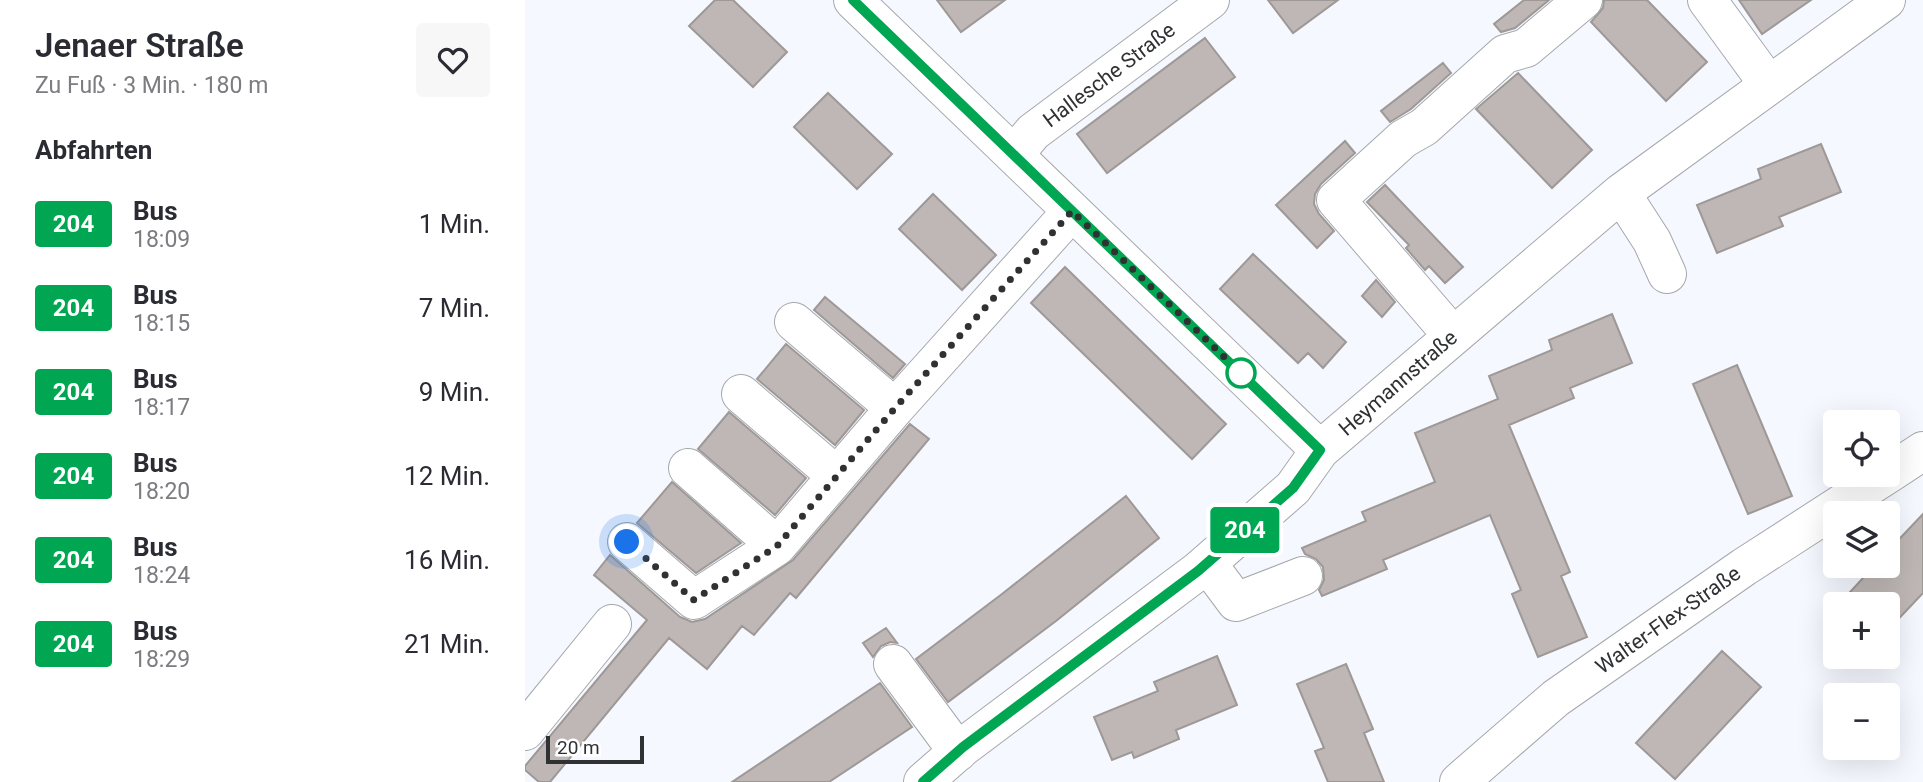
<!DOCTYPE html>
<html lang="de">
<head>
<meta charset="utf-8">
<style>
	:root { --surface:#fff; --page:#f7f7f7; --text:#2b2b33; --muted:#7c7c81 }
	body { margin:0; font-family:Roboto,sans-serif; background:var(--page); color:var(--text); height:100vh; display:flex; flex-direction:column; font-size:26px; white-space:nowrap }
	* { box-sizing:border-box; margin:0 }
	p { font-size:23px; color:var(--muted) }
	.icon { flex:none; width:38px; height:38px; fill:none; stroke:currentColor; stroke-width:2; stroke-linecap:round; stroke-linejoin:round }
	.map { position:relative; flex:1; overflow:hidden }
	.side { display:flex; flex-direction:column; background:var(--surface); width:525px }
	.side>* { flex:none }
	.badge { padding:0 14px; border-radius:5px; font-size:24px; line-height:46px }
	.buttons { position:absolute; left:1298px; top:410px; display:grid; gap:14px }
	.buttons a { display:grid; place-items:center; width:77px; height:77px; border-radius:7px; background:var(--surface); box-shadow:0 7px 28px #0002; font-size:35px }
	.scale { position:absolute; left:21px; bottom:18px; width:98px; box-sizing:border-box; padding-left:7px; border:4px solid #303133; border-top:0; font-size:19px; line-height:24px; white-space:nowrap; color:#303133; -webkit-text-stroke:5px #fff; paint-order:stroke }
	.you { position:absolute; width:35px; height:35px; margin:-18px; border:5px solid #fff; border-radius:50%; background:#1a73e8; box-shadow:0 0 0 10px #1a73e833 }
	.map>.badge { position:absolute; translate:-50% -50%; box-shadow:0 0 0 4px #fff }
	h2 { padding:0 35px; font-size:26px; line-height:63px }
	.round { display:grid; place-items:center; flex:none; width:74px; height:74px; border-radius:7px; background:var(--page) }
	.summary { display:flex; align-items:center; justify-content:space-between; height:119px; padding:0 35px }
	h1 { font-size:33px; font-weight:600; line-height:52px }
	ul { padding:0; list-style:none }
	li { display:flex; align-items:center; gap:21px; height:84px; padding:0 35px }
	li div { flex:1 }
	li b { display:block; font-size:26px }
	li em { font-style:normal }
	li .badge { min-width:77px; font-weight:700; text-align:center }
	main { display:flex; flex:1; min-height:0 }
	.map>svg:first-child { display:block }
	.building { fill:#beb7b6; stroke:#9e9896; stroke-width:2 }
	.lines { fill:none; stroke-linecap:round; stroke-linejoin:round }
	.minor-casing { stroke:#a5a8ac; stroke-width:40 }
	.minor { stroke:#fff; stroke-width:38 }
	.line-casing { stroke:#fff; stroke-width:16 }
	.line { stroke:#00a651; stroke-width:10 }
	.walk { stroke:#303133; stroke-width:7; stroke-dasharray:0 12.6 }
	.stop-dot { fill:#fff; stroke:#00a651; stroke-width:3.5 }
	.labels { text-anchor:middle; dominant-baseline:central; stroke-width:7; stroke-linejoin:round; paint-order:stroke }
	.street-label { font-size:21px; fill:#303133; stroke:#fff }
</style>
</head>
<body>
<main>
<section class="side">
<div class="summary"><div><h1>Jenaer Straße</h1><p>Zu Fuß · 3 Min. · 180 m</p></div><a class="round"><svg class="icon" aria-label="heart" viewBox="0 0 24 24"><path d="M12 20l-8-8c-3-5 5-10 8-4 3-6 11-1 8 4z"/></svg></a></div>
<h2>Abfahrten</h2>
<ul>
<li><span class="badge" style="background:#00a651;color:#fff">204</span><div><b>Bus</b><p>18:09</p></div><em>1 Min.</em></li>
<li><span class="badge" style="background:#00a651;color:#fff">204</span><div><b>Bus</b><p>18:15</p></div><em>7 Min.</em></li>
<li><span class="badge" style="background:#00a651;color:#fff">204</span><div><b>Bus</b><p>18:17</p></div><em>9 Min.</em></li>
<li><span class="badge" style="background:#00a651;color:#fff">204</span><div><b>Bus</b><p>18:20</p></div><em>12 Min.</em></li>
<li><span class="badge" style="background:#00a651;color:#fff">204</span><div><b>Bus</b><p>18:24</p></div><em>16 Min.</em></li>
<li><span class="badge" style="background:#00a651;color:#fff">204</span><div><b>Bus</b><p>18:29</p></div><em>21 Min.</em></li>
</ul>
</section>
<div class="map">
<svg width="1398" height="782" viewBox="0 0 1398 782">
	<rect width="100%" height="100%" fill="#f5f8fe"/>
	<path class="building" d="M 190,0 L 208,0 L 262,52 L 228,87 L 164,26 Z
		M 412,0 L 480,0 L 436,32 Z
		M 743,0 L 813,0 L 768,33 Z
		M 999,0 L 1024,0 L 990,28 L 976,32 L 969,24 Z
		M 1079,0 L 1122,0 L 1182,62 L 1141,101 L 1066,22 L 1078,8 Z
		M 1214,0 L 1286,0 L 1237,34 Z
		M 680,38 L 710,77 L 582,173 L 552,134 Z
		M 918,63 L 926,73 L 886,109 L 865,122 L 856,111 Z
		M 993,73 L 1067,150 L 1027,188 L 951,109 Z
		M 303,93 L 367,154 L 332,189 L 269,127 Z
		M 820,141 L 830,153 L 796,184 L 790,194 L 789,204 L 794,214 L 809,231 L 792,248 L 751,205 Z
		M 1296,144 L 1316,192 L 1254,217 L 1258,226 L 1192,253 L 1172,205 L 1236,179 L 1233,169 Z
		M 860,185 L 938,267 L 920,283 L 904,266 L 900,270 L 881,248 L 884,245 L 842,202 Z
		M 408,194 L 471,255 L 437,290 L 374,229 Z
		M 728,254 L 821,342 L 798,368 L 783,353 L 773,363 L 695,289 Z
		M 540,267 L 701,424 L 667,459 L 506,303 Z
		M 851,280 L 870,302 L 857,317 L 837,296 Z
		M 300,297 L 380,364 L 368,378 L 289,310 Z
		M 1087,314 L 1107,363 L 1045,388 L 1049,398 L 984,425 L 1045,572 L 1036,576 L 1062,637 L 1013,657 L 987,594 L 996,590 L 965,515 L 858,560 L 862,569 L 797,596 L 794,590 L 799,580 L 798,567 L 791,559 L 780,554 L 777,548 L 841,521 L 837,512 L 910,482 L 890,433 L 973,399 L 964,376 L 1027,350 L 1024,340 Z
		M 261,344 L 339,410 L 310,445 L 232,379 Z
		M 1212,365 L 1267,496 L 1223,514 L 1168,384 Z
		M 204,412 L 281,478 L 250,515 L 173,449 Z
		M 385,424 L 404,439 L 271,598 L 265,593 L 229,635 L 217,626 L 182,669 L 144,638 L 25,782 L 14,782 L 0,770 L 0,766 L 122,620 L 69,575 L 85,555 L 155,617 L 167,622 L 180,619 L 268,560 Z
		M 147,482 L 216,543 L 171,573 L 112,523 Z
		M 601,496 L 634,538 L 531,621 L 423,702 L 391,659 L 477,594 Z
		M 1398,514 L 1398,593 L 1363,630 L 1363,604 L 1314,604 L 1350,565 L 1363,565 L 1363,551 Z
		M 361,628 L 372,643 L 365,642 L 356,646 L 348,657 L 338,643 Z
		M 1197,651 L 1236,687 L 1150,779 L 1111,743 Z
		M 692,656 L 712,705 L 651,730 L 654,739 L 609,758 L 607,752 L 587,760 L 569,717 L 633,691 L 629,682 Z
		M 821,664 L 848,729 L 839,733 L 859,782 L 803,782 L 790,751 L 799,748 L 772,684 Z
		M 355,683 L 387,727 L 304,782 L 207,782 Z"/>
	<g class="lines">
		<g class="minor-casing">
			<path id="minor" d="M 328,0 L 795,450
				M 1182,0 L 1244,85
				M 489,155 L 508,132 L 685,0
				M 1096,193 L 1127,241 L 1142,274
				M 269,322 L 370,408
				M 928,336 L 811,200 L 878,139 L 899,127 L 980,54 L 1001,48 L 1058,0
				M 216,394 L 312,476
				M 163,468 L 252,546
				M 1363,474 L 1398,451
				M 102,542 L 169,600 L 252,546 L 370,408 L 547,211
				M 682,563 L 711,602 L 778,576
				M 368,664 L 433,752
				M 0,731 L 87,624
				M 398,782 L 438,747 L 673,571 L 768,488 L 795,450 L 1096,193 L 1361,0
				M 934,782 L 1031,698 L 1219,567 L 1363,474"/>
		</g>
		<use href="#minor" class="minor"/>
	</g>
	<g class="lines">
		<g class="line-casing">
			<path id="line" d="M 328,0 L 795,450 L 768,488 L 673,571 L 438,747 L 398,782"/>
		</g>
		<use href="#line" class="line"/>
		<path class="walk" d="M 102,542 L 169,600 L 252,546 L 370,408 L 547,211 L 716,373"/>
	</g>
	<circle class="stop-dot" cx="716" cy="373" r="14"/>
	<g class="labels">
		<g class="street-label">
			<text transform="translate(584 75) rotate(-37)">Hallesche Straße</text>
			<text transform="translate(873 383) rotate(-41)">Heymannstraße</text>
			<text transform="translate(1143 620) rotate(-35)">Walter-Flex-Straße</text>
		</g>
	</g>
</svg>
<div class="buttons">
<a><svg class="icon" aria-label="locate" viewBox="0 0 24 24"><circle cx="12" cy="12" r="6"/><path d="M12 2v4M12 18v4M2 12h4M18 12h4"/></svg></a>
<a><svg class="icon" aria-label="layers" viewBox="0 0 24 24"><path d="M12 4l9 5-9 5-9-5zM3 14l9 5 9-5"/></svg></a>
<a>+</a>
<a>−</a>
</div>
<div class="scale">20 m</div>
<div class="you" style="left:102px;top:542px"></div>
<b class="badge" style="left:720px;top:530px;background:#00a651;color:#fff">204</b>
</div>
</main>
</body>
</html>
